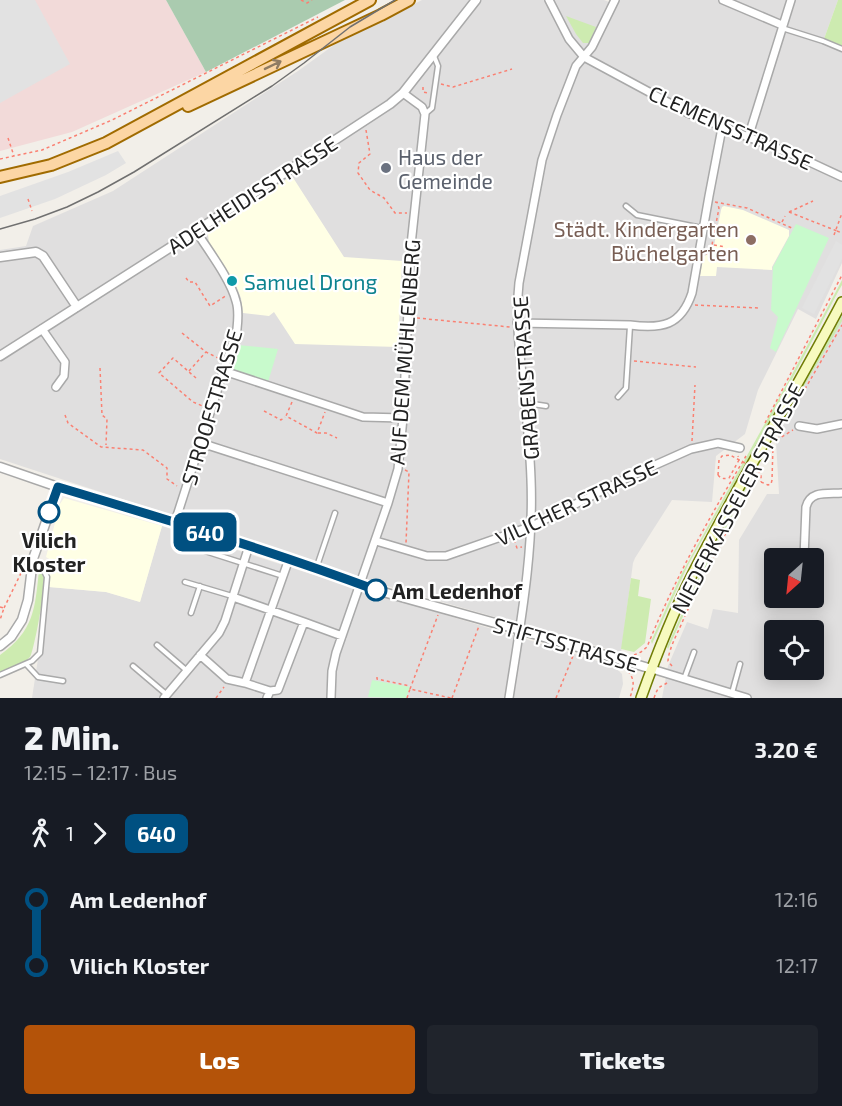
<!DOCTYPE html>
<html lang="de">
<head>
<meta charset="utf-8">
<style>
	:root { --surface:#171b24; --page:#20242c; --text:#f1f3f6; --muted:#9ea1a6; --accent:#b45309 }
	body { margin:0; font-family:"Exo 2",sans-serif; background:var(--page); color:var(--text); height:100vh; display:flex; flex-direction:column; font-size:22px; white-space:nowrap }
	* { box-sizing:border-box; margin:0 }
	p { font-size:20px; color:var(--muted) }
	.icon { flex:none; width:33px; height:33px; fill:none; stroke:currentColor; stroke-width:2; stroke-linecap:round; stroke-linejoin:round }
	.map { position:relative; height:698px; overflow:hidden }
	.sheet { display:flex; flex-direction:column; background:var(--surface); flex:1 }
	.sheet>* { flex:none }
	.badge { padding:0 12px; border-radius:9px; font-size:21px; line-height:39px }
	.needle { width:39px; rotate:207deg }
	.controls { position:absolute; left:764px; top:548px; display:grid; gap:12px }
	.controls a { display:grid; place-items:center; width:60px; height:60px; border-radius:6px; background:var(--surface); box-shadow:0 3px 15px #0003; font-size:30px }
	.map>.badge { position:absolute; translate:-50% -50%; box-shadow:0 0 0 3px #fff }
	.legs { display:flex; align-items:center; gap:9px; height:66px; padding:0 24px; font-size:20px }
	.legs p { margin-inline-start:auto }
	.headline { display:flex; align-items:center; justify-content:space-between; height:102px; padding:0 24px }
	h1 { font-size:33px; font-weight:800; line-height:45px }
	.action { display:flex; gap:12px; margin-top:auto; padding:12px 24px }
	.action a { flex:1; height:69px; border-radius:6px; background:var(--accent); color:#fff; font-size:24px; font-weight:800; line-height:69px; text-align:center }
	.action a+a { background:var(--page); color:var(--text) }
	ul { padding:0 24px; list-style:none }
	li { display:flex; align-items:center; gap:21px; height:66px; font-size:22px }
	li i { display:grid; place-items:center; width:9px; height:100%; margin:0 8px; background:currentColor }
	li i::after { content:''; width:15px; height:15px; margin:-8px; border:4px solid; border-radius:50%; background:var(--surface) }
	li p { margin-inline-start:auto }
	li:first-child i { background:linear-gradient(#0000 50%,currentColor 0) }
	li:last-child i { background:linear-gradient(currentColor 50%,#0000 0) }
	.map>svg:first-child { display:block }
	.residential { fill:#e0dfdf; fill-rule:evenodd }
	.commercial { fill:#f2dad9 }
	.education { fill:#ffffe5 }
	.grass { fill:#cdebb0 }
	.cemetery { fill:#aacbaf }
	.park { fill:#c8facc }
	.parking { fill:#e2e2e2 }
	.lines { fill:none; stroke-linecap:round; stroke-linejoin:round }
	.service-casing { stroke:#a9a9a9; stroke-width:7 }
	.minor-casing { stroke:#a9a9a9; stroke-width:10 }
	.tertiary-casing { stroke:#a9a9a9; stroke-width:11 }
	.secondary-casing { stroke:#707d05; stroke-width:12 }
	.primary-casing { stroke:#a06b00; stroke-width:14 }
	.path { stroke:#fa8072; stroke-width:1.5; stroke-dasharray:3 3; stroke-linecap:butt }
	.service { stroke:#fff; stroke-width:4 }
	.minor { stroke:#fff; stroke-width:7 }
	.tertiary { stroke:#fff; stroke-width:8 }
	.secondary { stroke:#f7fabf; stroke-width:9 }
	.primary { stroke:#fcd6a4; stroke-width:10 }
	.tram { stroke:#707070; stroke-width:1.5 }
	.path-bridge { stroke:#fa8072; stroke-width:1.5; stroke-dasharray:3 3; stroke-linecap:butt }
	.oneway { stroke:#8f7c63 }
	.line-1-casing { stroke:#fff; stroke-width:14 }
	.line-1 { stroke:#005081; stroke-width:9 }
	.worship-dot { fill:#6b7280; stroke:#fff; stroke-width:2 }
	.education-dot { fill:#8d6e63; stroke:#fff; stroke-width:2 }
	.culture-dot { fill:#0f9aa8; stroke:#fff; stroke-width:2 }
	.stop-1-dot { fill:#fff; stroke:#005081; stroke-width:3 }
	.labels { text-anchor:middle; dominant-baseline:central; stroke-width:4.5; stroke-linejoin:round; paint-order:stroke }
	.street-label { font-size:21px; fill:#222; stroke:#fff }
	.worship-label { font-size:21px; fill:#5b616d; stroke:#fff; text-anchor:start }
	.education-label { font-size:21px; fill:#785e54; stroke:#fff; text-anchor:end }
	.culture-label { font-size:21px; fill:#0d838f; stroke:#fff; text-anchor:start }
	.stop-label { font-size:21px; font-weight:bold; fill:#222; stroke:#fff }
</style>
</head>
<body>
<div class="map">
<svg width="842" height="698" viewBox="0 0 842 698">
	<rect width="100%" height="100%" fill="#f2efe9"/>
	<path class="residential" d="M 422,0 L 604,0 L 609,2 L 610,0 L 838,0 L 824,39 L 842,46 L 842,263 L 816,319 L 798,309 L 758,390 L 745,434 L 716,456 L 712,502 L 672,500 L 635,558 L 633,563 L 621,653 L 400,590 L 0,459 L 0,250 L 26,246 L 33,226 L 113,191 L 298,71 L 334,45 Z
		M 842,295 L 842,698 L 662,698 L 668,666 L 687,622 L 708,629 L 713,609 L 738,613 L 739,540 L 767,494 L 779,494 L 776,441 ZM 774,558 L 813,558 L 813,597 L 774,597 ZM 774,630 L 813,630 L 813,669 L 774,669 Z
		M 162,526 L 311,574 L 614,666 L 622,674 L 623,684 L 619,698 L 32,698 L 49,587 L 106,592 L 140,602 Z"/>
	<path class="commercial" d="M 0,0 L 166,0 L 206,72 L 72,132 L 0,151 Z"/>
	<path class="education" d="M 292,176 L 344,257 L 402,261 L 398,347 L 295,344 L 274,312 L 269,316 L 243,313 L 241,298 L 237,288 L 209,244 L 208,234 L 210,230 L 218,225 L 217,223 Z
		M 724,206 L 743,210 L 789,230 L 789,236 L 772,267 L 772,270 L 717,267 L 716,276 L 700,276 L 703,257 L 713,251 L 721,210 L 722,207 Z
		M 64,498 L 162,526 L 140,602 L 106,592 L 49,587 L 51,560 L 46,557 L 60,504 Z"/>
	<path class="grass" d="M 838,0 L 842,0 L 842,46 L 824,39 Z
		M 566,16 L 596,27 L 589,43 L 583,43 L 576,34 Z
		M 842,280 L 842,285 L 839,290 L 781,400 L 688,565 L 652,644 L 651,641 L 653,637 L 682,573 L 789,380 Z
		M 842,316 L 842,321 C 822,357 800,392 779,428 C 739,499 702,574 668,649 L 667,647 C 687,601 709,555 732,510 C 766,444 805,380 842,316 Z
		M 39,570 C 43,573 44,573 44,577 C 46,586 34,651 30,657 C 23,665 9,669 0,672 L 0,655 C 34,631 35,609 39,570 Z
		M 631,578 L 640,580 L 638,596 L 651,599 L 645,643 L 634,652 L 621,649 Z"/>
	<path class="cemetery" d="M 166,0 L 345,0 L 206,72 Z"/>
	<path class="park" d="M 796,224 L 829,238 L 776,352 L 770,348 L 778,317 L 771,310 L 773,267 Z
		M 238,345 L 278,349 L 268,382 L 235,371 L 232,363 Z
		M 372,680 L 410,687 L 406,698 L 368,697 Z"/>
	<path class="parking" d="M 0,0 L 35,0 L 70,64 L 0,103 Z
		M 118,151 L 126,163 L 106,175 L 55,199 L 0,218 L 0,196 L 68,172 Z
		M 836,241 L 842,245 L 842,259 L 814,314 L 802,308 Z"/>
	<g class="lines">
		<g class="service-casing">
			<path id="service" d="M 782,28 L 823,41 L 842,49
				M 425,114 L 432,108 L 438,66 L 434,56
				M 626,206 L 637,215 L 702,228
				M 618,397 L 626,388 L 630,326
				M 526,403 L 546,406
				M 205,551 L 283,576
				M 316,569 L 335,513
				M 185,582 L 232,596
				M 191,613 L 200,586
				M 157,645 L 186,670
				M 26,664 L 38,677 L 63,681
				M 133,666 L 166,694
				M 0,675 L 32,661 L 40,653 L 47,577 L 42,567 L 33,559
				M 684,679 L 694,652
				M 732,693 L 740,664"/>
		</g>
		<g class="minor-casing">
			<path id="minor" d="M 549,0 L 569,39 L 584,57 L 688,113 L 801,158 L 842,177
				M 723,0 L 782,25
				M 748,138 L 791,0
				M 517,323 L 630,325 C 662,329 681,326 692,293 L 709,196 L 722,128
				M 42,329 L 65,362 L 64,376 L 56,387
				M 224,371 L 363,417 L 403,418
				M 799,426 L 817,429 L 842,424
				M 201,443 L 388,503
				M 175,522 L 237,329 C 238,320 239,310 236,301 C 231,280 208,250 196,231
				M 376,541 L 427,556 L 446,556 L 532,526 L 635,474 L 691,449 L 718,443 L 740,448
				M 804,558 L 806,507 C 810,490 828,494 842,493
				M 233,597 L 304,622
				M 200,655 L 227,679 L 245,683 L 289,559
				M 652,669 L 747,698
				M 245,683 L 270,691
				M 164,698 L 219,633 L 225,621 L 249,546
				M 267,698 L 270,691 L 278,690 L 304,622 L 342,636
				M 331,698 L 332,671 L 336,653 L 388,503 L 398,469 L 403,418 L 411,245 L 425,114 L 422,107 L 403,93
				M 509,698 C 520,626 534,553 531,479 C 530,450 527,421 524,392 C 520,355 515,320 519,283 L 542,160 L 557,115 L 576,66 L 592,47 L 615,0"/>
		</g>
		<g class="tertiary-casing">
			<path id="tertiary" d="M 0,257 L 36,252 L 43,256 L 77,307
				M 0,356 L 196,231 L 390,104 L 403,93 L 476,0
				M 0,467 L 58,487 L 175,522 L 289,559 L 376,590 L 520,630 L 652,669
				M 0,646 L 11,637 L 22,620 L 28,600 L 33,559 L 58,487"/>
		</g>
		<g class="secondary-casing">
			<path id="secondary" d="M 641,698 C 656,656 672,615 692,575 C 739,482 794,394 842,302"/>
		</g>
		<g class="primary-casing">
			<path id="primary" d="M 188,106 L 381,15 L 409,0
				M 0,177 L 51,165 L 106,143 L 370,0"/>
		</g>
		<path class="path" d="M 301,0 L 307,3 L 312,0
			M 441,84 L 453,87 L 512,69
			M 423,87 L 423,92 L 429,93
			M 366,130 L 370,154 L 359,163 L 358,173 L 370,190 L 384,198 L 395,213 L 407,213
			M 8,138 L 14,156
			M 0,159 L 42,150 L 112,120 L 318,17
			M 28,199 L 32,211
			M 715,202 L 747,208 L 794,229
			M 789,212 L 813,201
			M 782,222 L 785,216
			M 837,231 L 842,233
			M 834,235 L 842,213
			M 714,245 L 725,247
			M 706,254 L 711,250 L 719,208 L 717,203
			M 186,278 L 189,282 L 195,282 L 210,306 L 227,295
			M 695,305 L 758,308
			M 417,318 L 510,327
			M 182,333 L 206,352 L 220,359
			M 634,361 L 696,367
			M 100,368 L 102,415 L 107,419 L 106,445
			M 189,371 L 206,352
			M 196,378 L 173,358 L 159,373 L 193,402 L 205,407
			M 805,389 L 842,325
			M 292,402 L 286,416 L 317,433 L 325,412
			M 264,411 L 281,420 L 285,417
			M 65,415 L 68,423 L 101,447 L 143,450 L 167,468 L 167,479 L 177,486
			M 765,423 L 842,275
			M 318,433 L 326,433 L 337,438
			M 776,438 L 780,438 L 793,430
			M 692,441 L 695,385
			M 405,470 L 409,472 L 406,543
			M 718,475 C 721,479 724,479 729,478 L 739,460 L 738,456
			M 761,482 L 768,485 L 771,484 L 772,480 L 773,445
			M 514,540 L 517,548 L 522,547
			M 0,607 L 4,608 L 0,620
			M 4,608 L 23,569
			M 634,655 L 641,652 L 647,647 C 674,580 709,518 746,456
			M 672,666 L 668,661 C 669,647 679,631 684,618 C 706,569 732,522 757,474
			M 628,671 C 636,681 633,687 630,698
			M 377,677 L 377,679 L 410,686
			M 410,689 L 438,615
			M 216,698 L 224,687
			M 407,698 L 410,689 L 451,698
			M 452,698 L 479,626
			M 556,698 L 573,656
			M 654,698 C 659,684 659,689 668,682"/>
		<use href="#service" class="service"/>
		<use href="#minor" class="minor"/>
		<use href="#tertiary" class="tertiary"/>
		<use href="#secondary" class="secondary"/>
		<use href="#primary" class="primary"/>
		<path class="tram" d="M 0,229 L 35,219 L 67,207 L 98,192 L 134,172 L 272,86 L 304,63 L 350,27 L 395,0"/>
		<path class="path-bridge" d="M 789,212 L 837,231
			M 718,475 L 719,460 L 722,456 L 730,455 L 758,470 L 761,475 L 761,482"/>
	</g>
	<defs><path id="oneway-shaft" d="M-6 0H5M1.5-3L5.5 0L1.5 3" fill="none" stroke-width="1.6" stroke-linecap="round" stroke-linejoin="round" transform="scale(1.5)"/></defs>
	<use class="oneway" href="#oneway-shaft" transform="translate(273 65) rotate(-26)"/>
	<g class="lines">
		<g class="line-1-casing">
			<path id="line-1" d="M 49,512 L 58,487 C 165,519 272,551 376,590"/>
		</g>
		<use href="#line-1" class="line-1"/>
	</g>
	<circle class="worship-dot" cx="386" cy="168" r="6"/>
	<circle class="education-dot" cx="751" cy="240" r="6"/>
	<circle class="culture-dot" cx="232" cy="281" r="6"/>
	<g class="stop-1-dot">
		<circle cx="49" cy="512" r="10"/>
		<circle cx="376" cy="590" r="10"/>
	</g>
	<g class="labels">
		<g class="street-label">
			<text transform="translate(731 127) rotate(24)">CLEMENSSTRASSE</text>
			<text transform="translate(252 194) rotate(-33)">ADELHEIDISSTRASSE</text>
			<text transform="translate(404 352) rotate(-86)">AUF DEM MÜHLENBERG</text>
			<text transform="translate(525 378) rotate(-94)">GRABENSTRASSE</text>
			<text transform="translate(211 407) rotate(-73)">STROOFSTRASSE</text>
			<text transform="translate(737 498) rotate(-62)">NIEDERKASSELER STRASSE</text>
			<text transform="translate(576 502) rotate(-25)">VILICHER STRASSE</text>
			<text transform="translate(566 644) rotate(16)">STIFTSSTRASSE</text>
		</g>
		<g class="worship-label">
			<text x="398" y="156">Haus der<tspan x="398" dy="24">Gemeinde</tspan></text>
		</g>
		<g class="education-label">
			<text x="739" y="228">Städt. Kindergarten<tspan x="739" dy="24">Büchelgarten</tspan></text>
		</g>
		<g class="culture-label">
			<text x="244" y="281">Samuel Drong</text>
		</g>
		<g class="stop-label">
			<text x="49" y="539">Vilich<tspan x="49" dy="24">Kloster</tspan></text>
			<text x="392" y="590" text-anchor="start">Am Ledenhof</text>
		</g>
	</g>
</svg>
<div class="controls">
<a><svg class="needle" viewBox="-14 -14 28 28"><path d="M0-13l5 13h-10z" fill="#e53935"/><path d="M0 13l5-13h-10z" fill="#9ea1a6"/></svg></a>
<a><svg class="icon" aria-label="locate" viewBox="0 0 24 24"><circle cx="12" cy="12" r="6"/><path d="M12 2v4M12 18v4M2 12h4M18 12h4"/></svg></a>
</div>
<b class="badge" style="left:205px;top:532px;background:#005081;color:#fff">640</b>
</div>
<section class="sheet">
<div class="headline"><div><h1>2 Min.</h1><p>12:15 – 12:17 · Bus</p></div><b>3.20 €</b></div>
<div class="legs"><svg class="icon" aria-label="walk" viewBox="0 0 24 24"><circle cx="13" cy="4" r="2"/><path d="M13 8l-2 6 4 7M11 14l-3 7M7 12l3-4h3l4 4"/></svg>1<svg class="icon" aria-label="forward" viewBox="0 0 24 24"><path d="M9 5l7 7-7 7"/></svg><b class="badge" style="background:#005081;color:#fff">640</b></div>
<ul>
<li><i style="color:#005081"></i><b>Am Ledenhof</b><p>12:16</p></li>
<li><i style="color:#005081"></i><b>Vilich Kloster</b><p>12:17</p></li>
</ul>
<div class="action"><a>Los</a><a>Tickets</a></div>
</section>
</body>
</html>
